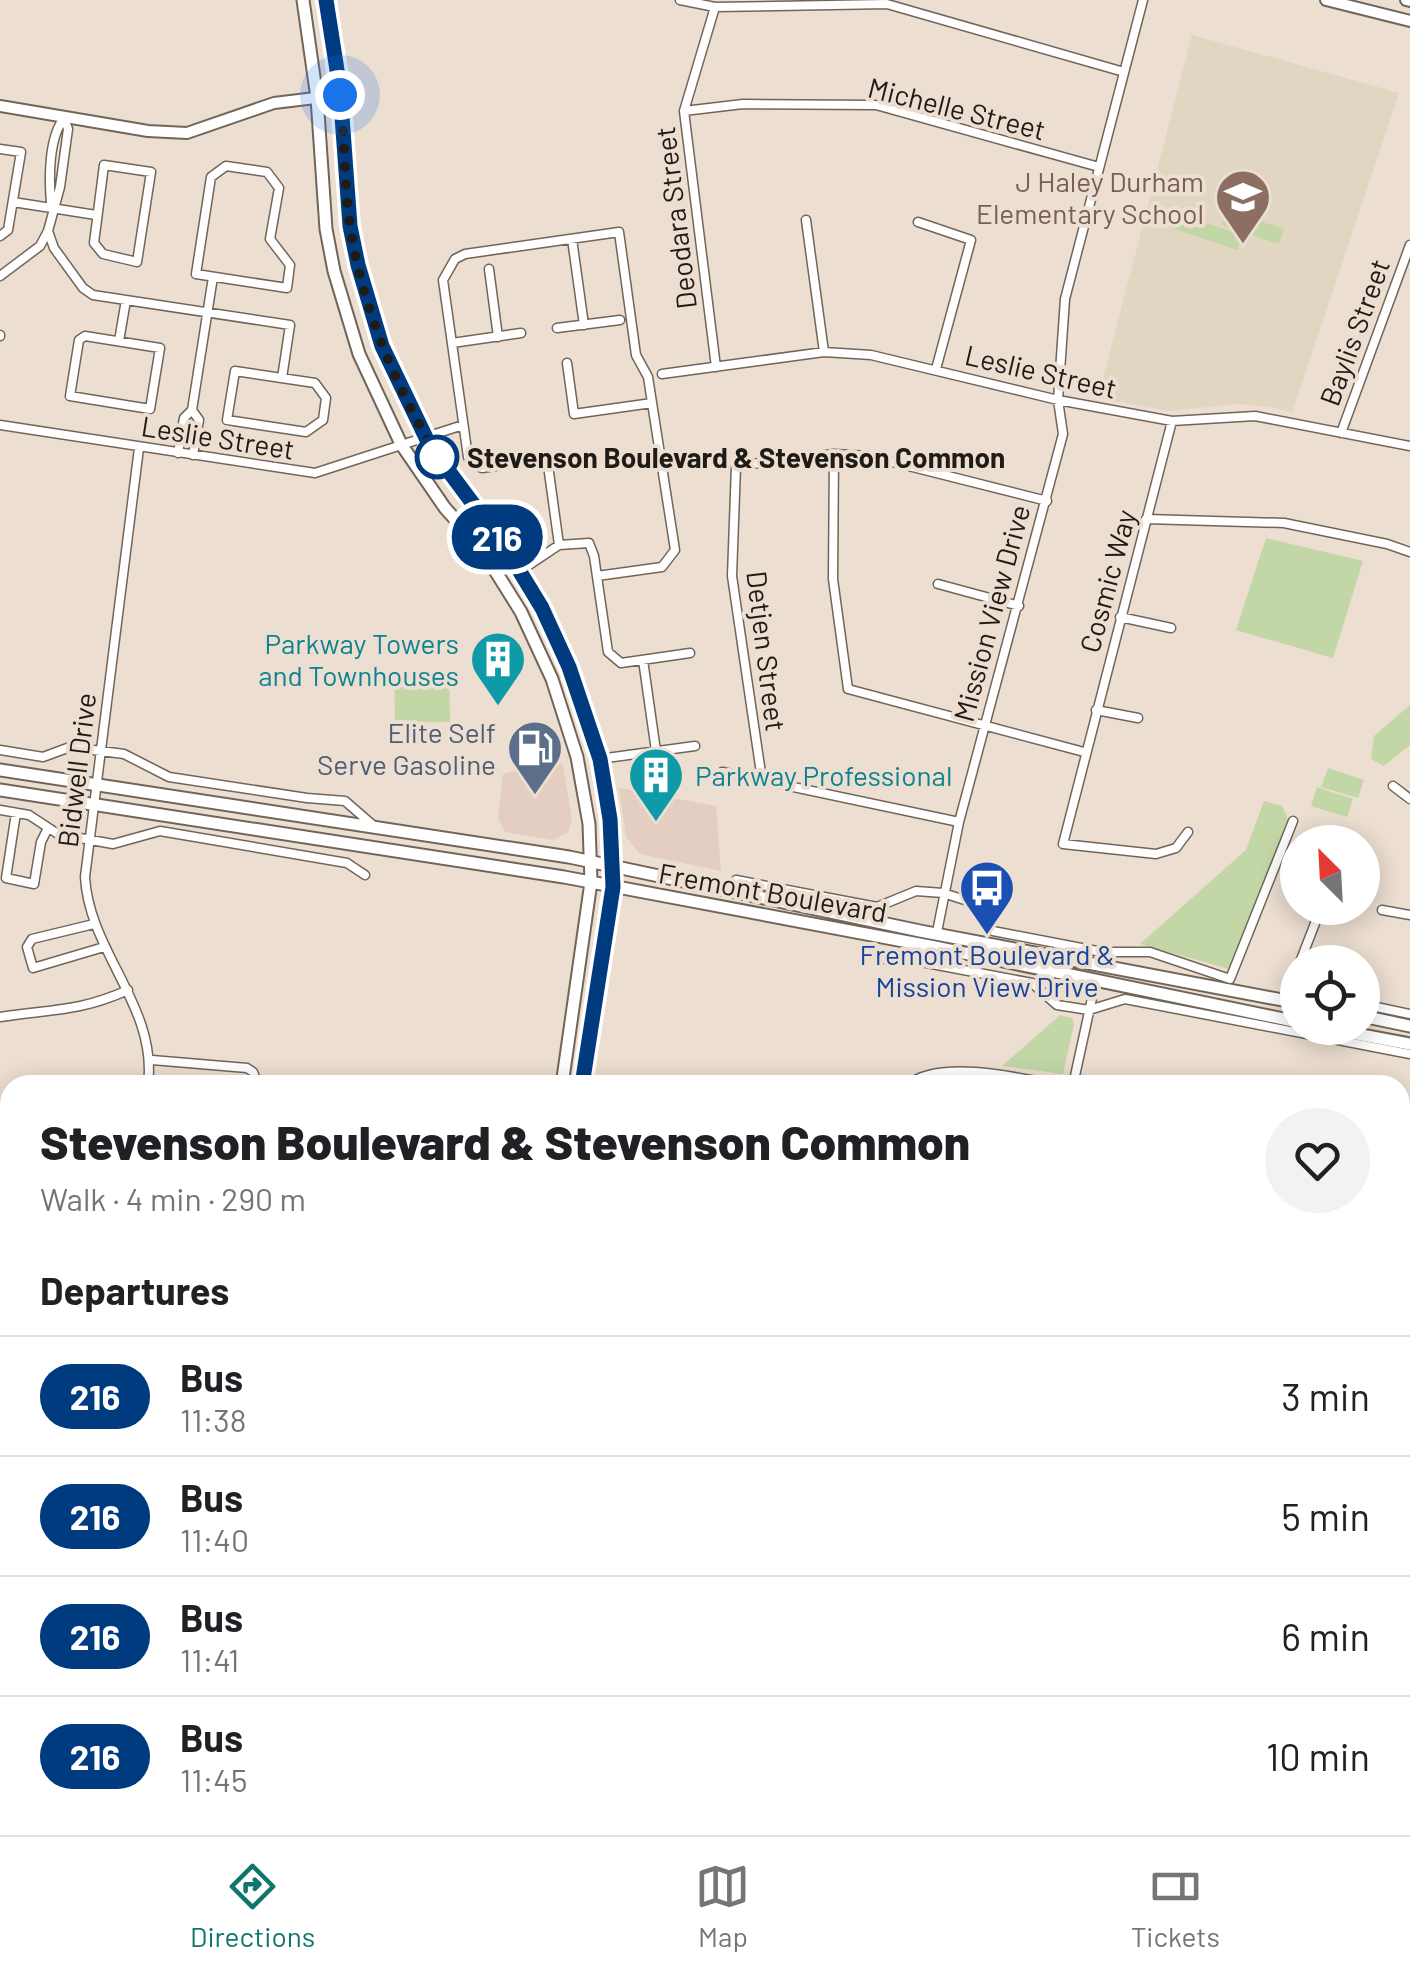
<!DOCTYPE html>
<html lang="en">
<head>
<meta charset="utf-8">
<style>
	:root { --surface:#fff; --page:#f2f2f2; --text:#202124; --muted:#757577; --line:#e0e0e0; --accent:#0f766e }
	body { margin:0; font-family:Barlow,sans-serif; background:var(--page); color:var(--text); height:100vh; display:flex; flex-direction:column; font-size:38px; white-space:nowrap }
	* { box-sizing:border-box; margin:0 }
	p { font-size:32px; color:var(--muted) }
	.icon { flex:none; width:55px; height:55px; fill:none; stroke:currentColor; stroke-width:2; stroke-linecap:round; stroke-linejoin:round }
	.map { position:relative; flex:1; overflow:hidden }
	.panel { position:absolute; left:0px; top:1075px; width:1410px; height:760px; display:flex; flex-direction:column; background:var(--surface); border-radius:30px 30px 0 0; box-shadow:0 5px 25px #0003 }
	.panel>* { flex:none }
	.badge { padding:0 20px; border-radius:32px; font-size:35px; line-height:65px }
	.needle { width:65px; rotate:336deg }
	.buttons { position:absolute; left:1280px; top:825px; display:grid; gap:20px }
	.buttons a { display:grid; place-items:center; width:100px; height:100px; border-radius:50%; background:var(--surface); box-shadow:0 5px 25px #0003; font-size:50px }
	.you { position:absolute; width:50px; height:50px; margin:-25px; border:8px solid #fff; border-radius:50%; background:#1a73e8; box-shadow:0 0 0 15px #1a73e833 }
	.map>.badge { position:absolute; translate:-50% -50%; box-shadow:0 0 0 5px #fff }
	h2 { padding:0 40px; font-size:38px; line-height:90px }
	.round { display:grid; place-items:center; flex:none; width:105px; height:105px; border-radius:52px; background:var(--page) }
	.head { display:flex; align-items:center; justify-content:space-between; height:170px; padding:0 40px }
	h1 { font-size:48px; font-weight:800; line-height:75px }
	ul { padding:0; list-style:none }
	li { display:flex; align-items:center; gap:30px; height:120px; padding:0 40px; border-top:2px solid var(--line) }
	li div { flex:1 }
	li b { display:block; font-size:38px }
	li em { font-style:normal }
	li .badge { min-width:110px; font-weight:700; text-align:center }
	.menu { display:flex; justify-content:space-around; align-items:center; height:140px; border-top:2px solid var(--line); background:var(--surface); font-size:28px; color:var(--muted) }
	.menu a { display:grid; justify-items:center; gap:5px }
	.menu .current { color:var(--accent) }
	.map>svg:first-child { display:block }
	.commercial { fill:#e4cec2 }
	.education { fill:#e0d6c1 }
	.green { fill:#c2d6a6 }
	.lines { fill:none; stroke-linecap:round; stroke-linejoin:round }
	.stream { stroke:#88caff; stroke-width:2.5 }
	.street-casing { stroke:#716559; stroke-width:11 }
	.secondary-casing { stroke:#716559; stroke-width:14 }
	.primary-casing { stroke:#716559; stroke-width:15 }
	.street { stroke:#fff; stroke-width:8 }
	.secondary { stroke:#fff; stroke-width:10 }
	.primary { stroke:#fff; stroke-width:11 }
	.line-casing { stroke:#fff; stroke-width:22 }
	.line { stroke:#003b80; stroke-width:15 }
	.walk { stroke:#1f1b16; stroke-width:10; stroke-dasharray:0 18 }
	.stop-dot { fill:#fff; stroke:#003b80; stroke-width:5 }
	.labels { text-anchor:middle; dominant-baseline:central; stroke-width:8; stroke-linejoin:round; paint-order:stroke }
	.street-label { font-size:28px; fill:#1f1b16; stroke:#ecded0 }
	.education-label { font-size:28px; fill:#785e54; stroke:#ecded0; text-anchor:end }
	.stop-label { font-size:28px; font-weight:bold; fill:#1f1b16; stroke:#ecded0; text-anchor:start }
	.culture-label { font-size:28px; fill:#0d838f; stroke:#ecded0; text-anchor:end }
	.service-label { font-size:28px; fill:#4e5e75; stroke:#ecded0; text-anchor:end }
	.transit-label { font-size:28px; fill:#164399; stroke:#ecded0 }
</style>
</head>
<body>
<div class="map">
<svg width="1410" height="1835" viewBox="0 0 1410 1835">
	<rect width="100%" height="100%" fill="#ecded0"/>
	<path class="commercial" d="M 556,759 L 563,765 L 572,820 L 568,832 L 553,840 L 505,832 L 498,819 L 503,774 Z
		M 619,788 L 716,806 L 721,871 L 640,854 L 626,837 Z"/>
	<path class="education" d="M 1192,35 L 1399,93 L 1292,413 L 1273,407 L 1237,404 L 1168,411 L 1098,398 Z"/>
	<path class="green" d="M 1227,210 L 1284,229 L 1279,244 L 1222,225 Z
		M 1171,211 L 1242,235 L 1237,250 L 1166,226 Z
		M 1266,538 L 1363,561 L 1333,658 L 1236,630 Z
		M 449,670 L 450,722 L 395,723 L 394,671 Z
		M 1410,705 L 1410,745 L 1384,766 L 1371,759 L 1374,736 Z
		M 1328,768 L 1364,780 L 1358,798 L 1321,787 Z
		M 1317,787 L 1353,799 L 1347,817 L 1311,806 Z
		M 1264,801 L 1282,806 L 1288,819 L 1229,969 L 1140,944 L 1246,850 Z
		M 1060,1015 L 1072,1018 L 1074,1024 L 1063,1074 L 1002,1066 Z
		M 143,1825 L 342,1825 L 351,1826 L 350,1835 L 132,1835 Z"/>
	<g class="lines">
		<path class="stream" d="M 125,1835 L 136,1825"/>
		<g class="street-casing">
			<path id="street" d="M 680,0 L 715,7 L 887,4 L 1124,72
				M 715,7 L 684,111 L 716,367
				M 684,111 L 743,104 L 876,105 L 1099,167
				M 64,118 L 68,129 L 60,187 L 48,231 L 54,248 L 83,288 L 93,295 L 290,325 L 282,378
				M 0,149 L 21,152 L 8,230 L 0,236
				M 104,165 L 151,172 L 137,262 L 103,254 L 94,243 Z
				M 226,166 L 267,172 L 279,188 L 270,239 L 290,265 L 287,288 L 196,274 L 211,177 Z
				M 13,202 L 96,215
				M 51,204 C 49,179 48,139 64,118
				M 806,220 L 824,352
				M 918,222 L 971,240 L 936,369
				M 572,239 L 584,325
				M 489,269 L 498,337
				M 0,276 L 40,246 L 48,231
				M 557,328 L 620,320
				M 0,335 L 0,336
				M 85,336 L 160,348 L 150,409 L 70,396 L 79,340 Z
				M 119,341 L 126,300
				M 452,343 L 521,333
				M 567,363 L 574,414 L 652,403
				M 235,371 L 315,383 L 326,398 L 323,420 L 306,432 L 227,420 Z
				M 662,374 L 824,352 L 871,355 L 1058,400 L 1172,421 L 1255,416 L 1410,446
				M 1172,421 L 1063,844 L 1156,854 L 1176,848 L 1188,832
				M 0,425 L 315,473 L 463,425
				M 1341,433 L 1410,245
				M 139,448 L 85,877 C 89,952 158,1007 148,1085
				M 178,453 L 184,418 L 192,410
				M 834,454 L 833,579 L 848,689 L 1084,752
				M 193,455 L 199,420 L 192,410 L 213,277
				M 1146,519 L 1284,523 L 1387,544 L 1410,552
				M 520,571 L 559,545
				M 597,576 L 662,567 L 675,550 L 648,377 L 636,355 L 619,232 L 465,254 L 455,259 L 443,280 L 468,457 L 472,464 L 482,468 L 547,458 L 559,545 L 589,543 L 594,556 L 608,652 L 621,663 L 690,653
				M 938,584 L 1019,606
				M 1120,617 L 1171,628
				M 643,660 L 656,751
				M 1096,710 L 1138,718
				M 0,750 L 43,757 L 70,747 L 124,754 L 169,777 L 307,798 L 345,801 L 375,827
				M 599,759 L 695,746
				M 722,772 L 959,822
				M 762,780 L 732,576 L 736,466 L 834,454 L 869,456 L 1047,501
				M 1393,786 L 1410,799
				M 0,810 L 29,815 L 58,834 L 113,844 L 160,831 L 347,863 L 365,875
				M 16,813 L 6,878 L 34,884 L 41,842 L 48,828
				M 736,880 L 877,907 L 916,891 L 943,893 L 971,902 L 993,931 L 1102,952 L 1150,952 L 1230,979 L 1293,821
				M 1382,910 L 1410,915
				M 94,924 L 32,939 L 27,947 L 33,968 L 104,947
				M 937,932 L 959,822 L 1063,434 L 1058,400 L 1065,299 L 1143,0
				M 883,959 L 895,957 L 1032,983 L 1057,1005 L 1089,1010 L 1125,999 L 1410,1054
				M 1300,962 L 1321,908
				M 1298,970 L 1290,989 L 1298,990
				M 1362,1004 L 1410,1014
				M 0,1017 C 51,1009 79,1012 128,990
				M 152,1060 L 247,1068 L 253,1072 L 258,1085
				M 908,1085 C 938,1059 1017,1077 1055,1085
				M 1073,1085 L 1096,980
				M 0,1123 L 10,1121
				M 1400,1154 L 1410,1156
				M 0,1230 L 10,1226
				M 1400,1255 L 1410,1257
				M 0,1354 L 10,1343
				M 1400,1357 L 1410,1359
				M 1400,1457 L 1410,1459
				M 0,1497 L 10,1491
				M 0,1503 L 10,1543
				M 1400,1561 L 1410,1563
				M 0,1655 L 10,1573
				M 0,1660 L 10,1662
				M 1400,1669 L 1410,1671
				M 0,1799 L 10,1801
				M 587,1829 L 620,1835
				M 432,1835 L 434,1825
				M 480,1835 L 481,1825
				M 813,1835 L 815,1825
				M 918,1835 L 918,1825
				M 1014,1835 L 1015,1825
				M 1110,1835 L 1112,1825
				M 1210,1835 L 1212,1825
				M 1311,1835 L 1312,1825"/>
		</g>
		<g class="secondary-casing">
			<path id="secondary" d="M 1326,0 L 1410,21
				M 1406,0 L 1410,1
				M 0,106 L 148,131 L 187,133 L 274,103 L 340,95"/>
		</g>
		<g class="primary-casing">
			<path id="primary" d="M 303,0 L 317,98 L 326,229 L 334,271 L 359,354 L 401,444 L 445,508 L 481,548 L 521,612 L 552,679 L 577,757 L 589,824 L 591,882 L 562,1085
				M 326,0 L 340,89 L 350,226 L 358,265 L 382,346 L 430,446 L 508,552 L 542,608 L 572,676 L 599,755 L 610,819 L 613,887 L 582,1085
				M 0,770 L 569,857 L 920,931 L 1298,1003
				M 0,790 L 564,877 L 935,947 L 1298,1022
				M 1362,1016 L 1410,1026
				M 1325,1028 L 1410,1044
				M 444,1835 L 446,1825
				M 463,1835 L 465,1825"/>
		</g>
		<use href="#street" class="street"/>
		<use href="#secondary" class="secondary"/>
		<use href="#primary" class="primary"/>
	</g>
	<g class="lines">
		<g class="line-casing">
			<path id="line" d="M 326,0 L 340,89 L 350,226 L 358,265 L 382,346 L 430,446 L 503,544 L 542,608 L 569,667 L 600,759 L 610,819 L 613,887 L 582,1085"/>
		</g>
		<use href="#line" class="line"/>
		<path class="walk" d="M 340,95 C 345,138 344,183 350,226 C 362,308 396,386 437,457"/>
	</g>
	<defs>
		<g id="school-pin" transform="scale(2.875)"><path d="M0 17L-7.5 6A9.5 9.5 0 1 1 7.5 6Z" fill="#8d6e63" stroke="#ecded0"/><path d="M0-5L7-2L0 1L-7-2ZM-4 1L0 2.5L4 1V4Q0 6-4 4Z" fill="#fff"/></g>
		<g id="building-pin" transform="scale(2.875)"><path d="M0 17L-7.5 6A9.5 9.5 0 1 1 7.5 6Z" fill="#0f9aa8" stroke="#ecded0"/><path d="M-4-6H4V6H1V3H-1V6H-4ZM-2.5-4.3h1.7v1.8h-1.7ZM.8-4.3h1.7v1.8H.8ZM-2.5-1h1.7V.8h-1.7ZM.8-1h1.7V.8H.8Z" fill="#fff"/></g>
		<g id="fuel-pin" transform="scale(2.875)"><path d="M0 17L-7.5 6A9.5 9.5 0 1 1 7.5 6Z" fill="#5c6f8a" stroke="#ecded0"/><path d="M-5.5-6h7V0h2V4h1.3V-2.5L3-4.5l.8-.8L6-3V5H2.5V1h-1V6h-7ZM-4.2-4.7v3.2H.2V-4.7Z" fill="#fff"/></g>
		<g id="bus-pin" transform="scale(2.875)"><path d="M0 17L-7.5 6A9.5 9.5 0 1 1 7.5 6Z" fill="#1a4fb4" stroke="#ecded0"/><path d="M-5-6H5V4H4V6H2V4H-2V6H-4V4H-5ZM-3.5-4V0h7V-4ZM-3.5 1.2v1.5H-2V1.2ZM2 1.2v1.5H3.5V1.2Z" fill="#fff"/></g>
	</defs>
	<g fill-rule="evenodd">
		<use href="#school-pin" x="1243" y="197"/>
		<use href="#building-pin" x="498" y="659"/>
		<use href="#fuel-pin" x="535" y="748"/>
		<use href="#building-pin" x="656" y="775"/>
		<use href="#bus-pin" x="987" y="888"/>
	</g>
	<circle class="stop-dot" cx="437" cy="457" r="20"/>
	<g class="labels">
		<g class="street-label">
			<text transform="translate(957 108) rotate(14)">Michelle Street</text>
			<text transform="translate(675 218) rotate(-97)">Deodara Street</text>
			<text transform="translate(1354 332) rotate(-70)">Baylis Street</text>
			<text transform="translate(1041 371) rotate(13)">Leslie Street</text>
			<text transform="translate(218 437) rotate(9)">Leslie Street</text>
			<text transform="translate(1107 581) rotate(-75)">Cosmic Way</text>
			<text transform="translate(991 613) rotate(-75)">Mission View Drive</text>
			<text transform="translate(767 651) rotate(83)">Detjen Street</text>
			<text transform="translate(76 770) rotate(-83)">Bidwell Drive</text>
			<text transform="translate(773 892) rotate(10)">Fremont Boulevard</text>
		</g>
		<g class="education-label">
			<text x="1204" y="181">J Haley Durham<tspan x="1204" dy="32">Elementary School</tspan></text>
		</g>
		<g class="stop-label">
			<text x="467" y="457">Stevenson Boulevard &amp; Stevenson Common</text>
		</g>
		<g class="culture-label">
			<text x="459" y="643">Parkway Towers<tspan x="459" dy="32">and Townhouses</tspan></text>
			<text x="695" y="775" text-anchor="start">Parkway Professional</text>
		</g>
		<g class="service-label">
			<text x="496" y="732">Elite Self<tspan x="496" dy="32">Serve Gasoline</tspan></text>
		</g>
		<g class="transit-label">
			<text x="987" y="954">Fremont Boulevard &amp;<tspan x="987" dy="32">Mission View Drive</tspan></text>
		</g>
	</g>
</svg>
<div class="buttons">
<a><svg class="needle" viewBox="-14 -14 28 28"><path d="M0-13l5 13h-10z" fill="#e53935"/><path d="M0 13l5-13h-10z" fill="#757577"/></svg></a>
<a><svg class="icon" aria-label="locate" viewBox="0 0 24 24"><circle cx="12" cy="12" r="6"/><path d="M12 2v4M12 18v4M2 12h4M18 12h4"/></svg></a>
</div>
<div class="you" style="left:340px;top:95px"></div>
<b class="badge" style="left:497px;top:537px;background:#003b80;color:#fff">216</b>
<section class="panel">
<div class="head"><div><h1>Stevenson Boulevard &amp; Stevenson Common</h1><p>Walk · 4 min · 290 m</p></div><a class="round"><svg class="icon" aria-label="heart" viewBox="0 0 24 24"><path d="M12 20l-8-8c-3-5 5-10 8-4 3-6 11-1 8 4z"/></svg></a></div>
<h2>Departures</h2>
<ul>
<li><span class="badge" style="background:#003b80;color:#fff">216</span><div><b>Bus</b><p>11:38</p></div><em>3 min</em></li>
<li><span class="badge" style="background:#003b80;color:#fff">216</span><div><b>Bus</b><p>11:40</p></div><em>5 min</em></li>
<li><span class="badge" style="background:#003b80;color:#fff">216</span><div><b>Bus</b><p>11:41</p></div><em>6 min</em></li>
<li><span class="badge" style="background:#003b80;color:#fff">216</span><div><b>Bus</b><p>11:45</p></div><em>10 min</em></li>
</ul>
</section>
</div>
<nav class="menu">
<a class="current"><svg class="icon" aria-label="directions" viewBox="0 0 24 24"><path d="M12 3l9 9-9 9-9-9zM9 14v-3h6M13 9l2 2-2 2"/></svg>Directions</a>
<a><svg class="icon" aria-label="map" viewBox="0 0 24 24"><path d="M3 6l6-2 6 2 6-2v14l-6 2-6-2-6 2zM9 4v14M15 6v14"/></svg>Map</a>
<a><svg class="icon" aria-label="tickets" viewBox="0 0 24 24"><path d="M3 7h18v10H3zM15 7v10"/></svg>Tickets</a>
</nav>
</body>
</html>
